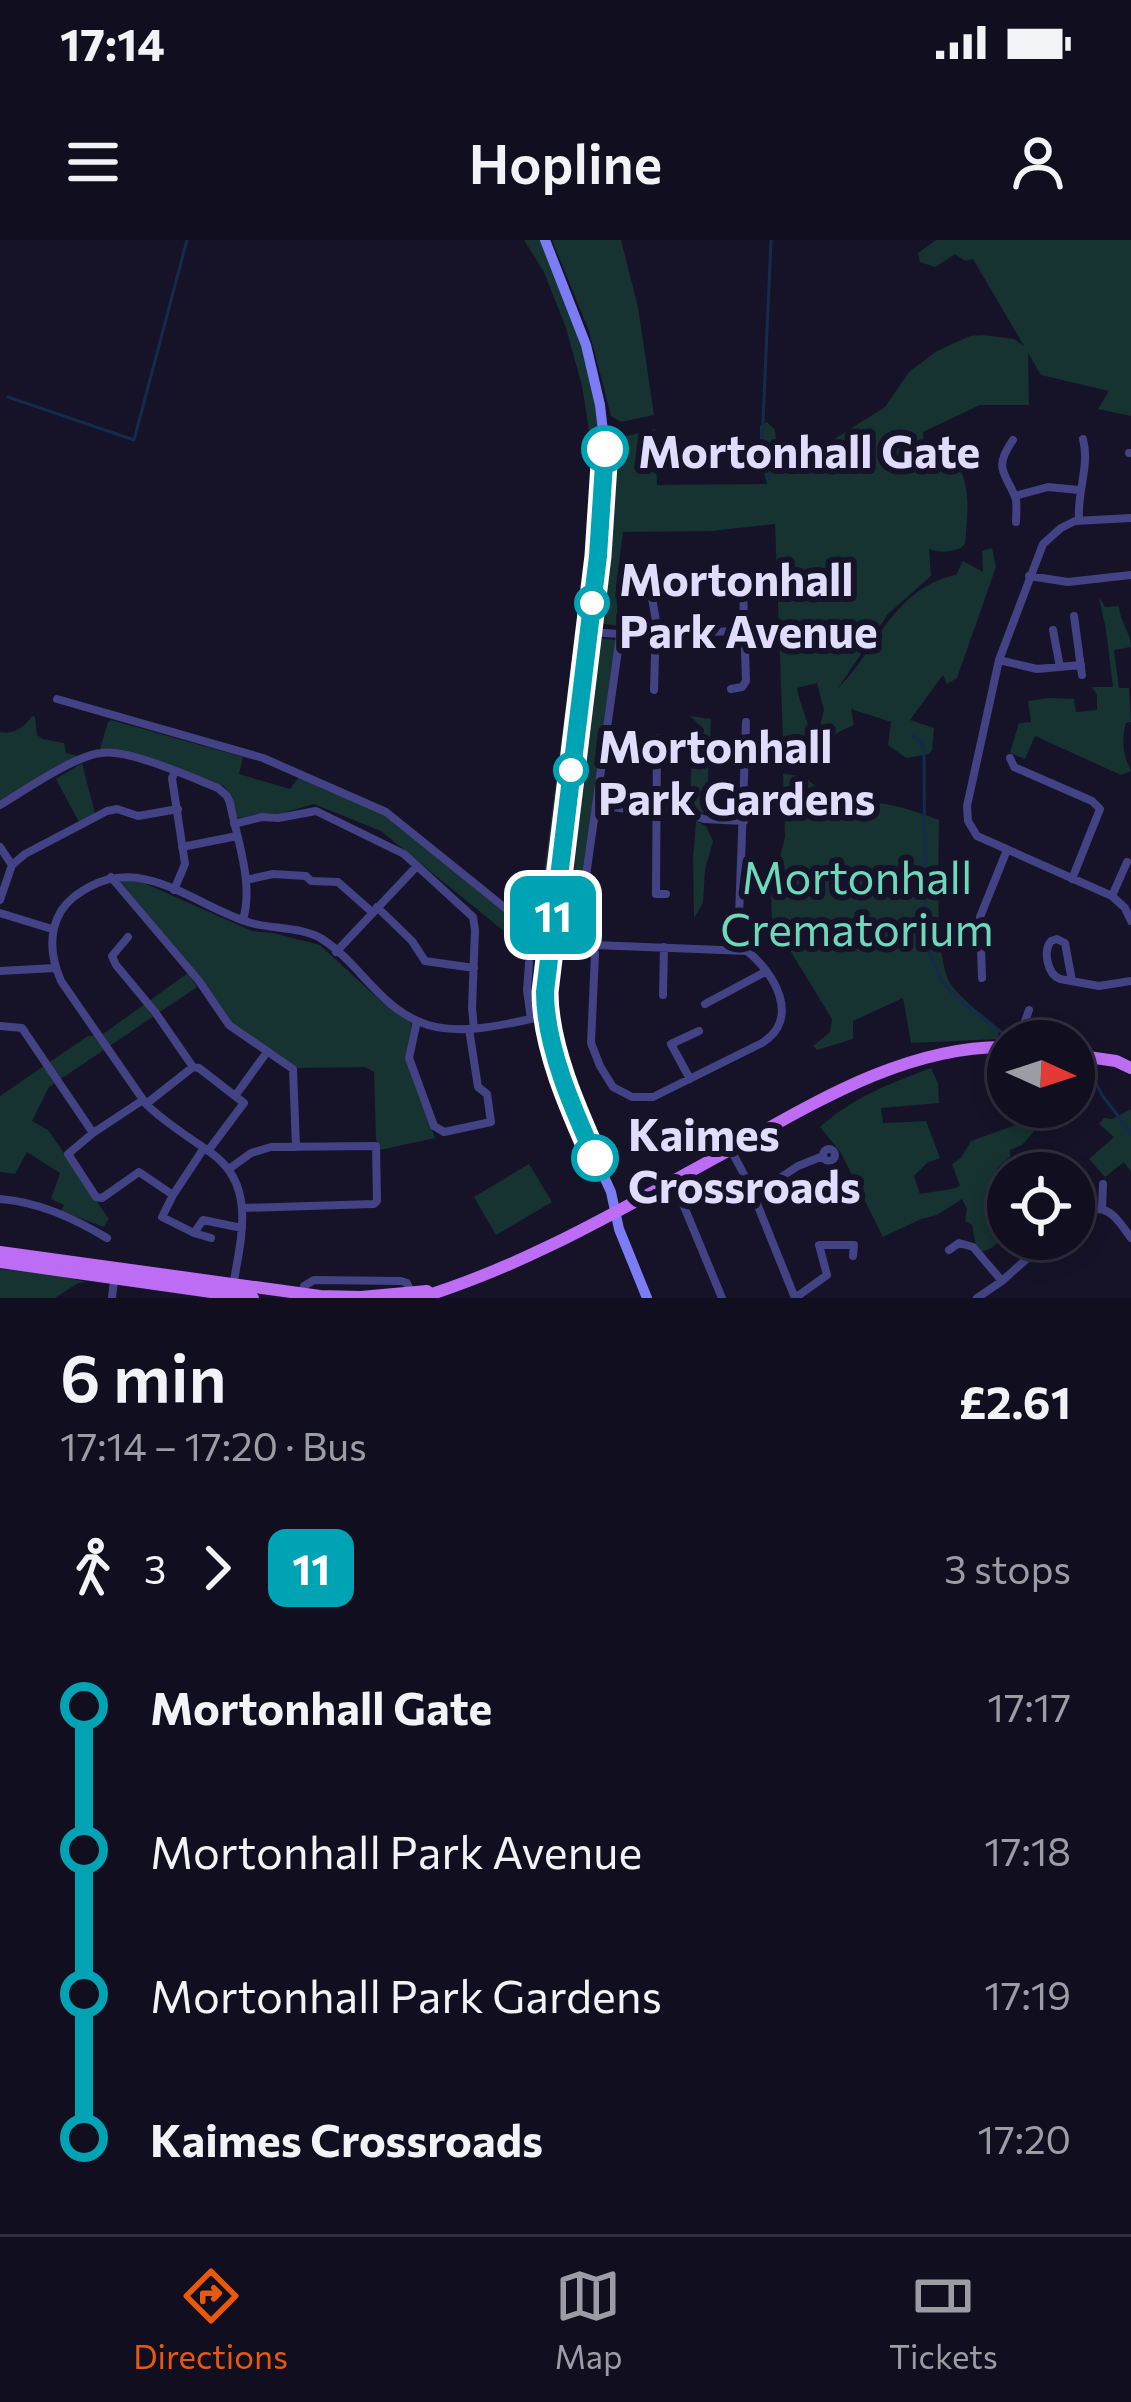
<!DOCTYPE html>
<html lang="en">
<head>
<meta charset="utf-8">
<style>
	:root { --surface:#100e1f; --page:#191728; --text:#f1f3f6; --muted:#9c9ca4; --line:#302e3d; --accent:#ea580c }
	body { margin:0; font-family:Commissioner,sans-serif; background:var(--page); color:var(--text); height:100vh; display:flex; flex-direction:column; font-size:45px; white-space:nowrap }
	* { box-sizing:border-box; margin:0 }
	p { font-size:39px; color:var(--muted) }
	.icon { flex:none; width:66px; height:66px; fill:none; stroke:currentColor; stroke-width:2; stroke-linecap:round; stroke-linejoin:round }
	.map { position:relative; height:1058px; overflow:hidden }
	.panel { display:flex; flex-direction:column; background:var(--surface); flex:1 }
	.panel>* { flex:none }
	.badge { padding:0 24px; border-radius:18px; font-size:42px; line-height:78px }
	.needle { width:78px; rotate:93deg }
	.fabs { position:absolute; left:987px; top:780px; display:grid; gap:24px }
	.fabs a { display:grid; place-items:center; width:108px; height:108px; border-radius:50%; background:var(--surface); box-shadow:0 6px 18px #0003,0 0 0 3px var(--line); font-size:60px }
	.map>.badge { position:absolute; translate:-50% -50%; box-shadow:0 0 0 6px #fff }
	.legs { display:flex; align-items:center; gap:18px; height:132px; padding:0 60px; font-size:39px }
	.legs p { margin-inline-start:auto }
	.head { display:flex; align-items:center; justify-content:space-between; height:204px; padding:0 60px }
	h1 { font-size:66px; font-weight:600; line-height:90px }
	ul { padding:0 60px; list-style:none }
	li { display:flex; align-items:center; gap:42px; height:144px; font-size:45px }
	li i { display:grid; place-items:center; width:18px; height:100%; margin:0 15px; background:currentColor }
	li i::after { content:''; width:30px; height:30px; margin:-15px; border:9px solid; border-radius:50%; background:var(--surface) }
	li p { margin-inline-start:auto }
	li:first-child i { background:linear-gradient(#0000 50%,currentColor 0) }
	li:last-child i { background:linear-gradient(currentColor 50%,#0000 0) }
	.status { display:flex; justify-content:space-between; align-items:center; height:84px; padding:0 60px; background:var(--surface); direction:ltr }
	.status svg { height:33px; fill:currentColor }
	header { display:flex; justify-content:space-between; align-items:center; height:156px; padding:0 60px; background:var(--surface); font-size:54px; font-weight:600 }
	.tab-bar { display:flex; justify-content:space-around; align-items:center; height:168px; border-top:3px solid var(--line); background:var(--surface); font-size:33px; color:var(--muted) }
	.tab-bar a { display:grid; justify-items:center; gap:6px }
	.tab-bar .on { color:var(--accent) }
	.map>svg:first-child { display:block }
	.green { fill:#163231 }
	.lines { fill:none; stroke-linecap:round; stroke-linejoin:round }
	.stream { stroke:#142b4c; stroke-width:3 }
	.minor { stroke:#424284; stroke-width:8 }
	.secondary { stroke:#7c7df4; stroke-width:10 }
	.primary { stroke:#bd6df3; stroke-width:12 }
	.line-1-casing { stroke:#fff; stroke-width:27 }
	.line-1 { stroke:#00a3b4; stroke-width:18 }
	.stop-1-dot { fill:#fff; stroke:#00a3b4; stroke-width:6 }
	.labels { text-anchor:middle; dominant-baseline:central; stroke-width:12; stroke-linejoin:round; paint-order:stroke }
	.stop-label { font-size:45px; font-weight:bold; fill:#e0ddfc; stroke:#161329; text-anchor:start }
	.park-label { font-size:45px; fill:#6ed8ba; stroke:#161329 }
</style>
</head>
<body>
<div class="status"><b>17:14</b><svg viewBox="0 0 49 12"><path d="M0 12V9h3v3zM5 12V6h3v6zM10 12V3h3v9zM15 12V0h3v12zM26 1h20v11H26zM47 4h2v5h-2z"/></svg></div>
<header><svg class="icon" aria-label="menu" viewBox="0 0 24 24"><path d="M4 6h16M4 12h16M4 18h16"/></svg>Hopline<svg class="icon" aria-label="person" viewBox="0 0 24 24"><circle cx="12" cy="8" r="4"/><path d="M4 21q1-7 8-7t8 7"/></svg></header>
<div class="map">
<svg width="1131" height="1058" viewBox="0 0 1131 1058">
	<rect width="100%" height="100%" fill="#161329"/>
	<path class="green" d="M 524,0 L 545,0 L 578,82 L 605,209 L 550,704 L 536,694 L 591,273 L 591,202 L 582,146 L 566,88 L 544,32 Z
		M 552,0 L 621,0 L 638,67 L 654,175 L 621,182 L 611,176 L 589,91 Z
		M 936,0 L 1131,0 L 1131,176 L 1098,169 L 1109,151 L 1041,135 L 1028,113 L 1029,165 L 980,165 L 923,192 L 925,223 L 940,219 L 954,221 C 973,242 967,278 965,304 C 957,313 939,313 929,309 L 931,336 L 888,374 L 838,448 C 877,411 892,348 956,335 L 963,321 L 983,332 L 982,311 L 992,308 L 996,327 L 957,438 L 947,444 L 943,435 L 910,480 L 934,488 L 932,510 L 929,514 L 906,518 L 888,505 L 891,482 L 851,469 L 854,485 L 840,491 L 823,503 L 820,486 L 824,470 L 817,443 L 797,448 C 800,465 807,478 811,495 L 783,500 L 775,284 L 711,291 L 623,292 L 616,347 L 618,386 L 598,383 L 610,278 L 613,215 L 618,198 L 655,189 L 657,245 L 767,244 L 760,215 L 760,186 L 767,182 L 775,190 L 778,219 L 790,227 L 885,167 L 909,132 L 937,111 L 970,96 L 982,95 L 1014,99 L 1024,106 L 973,19 L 965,21 L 955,14 L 935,27 L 920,22 L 918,13 Z
		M 1099,357 L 1105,367 L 1119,366 C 1120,383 1130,390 1131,407 L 1114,410 L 1119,448 L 1129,448 L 1131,482 L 1126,483 C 1121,501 1123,515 1131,531 L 1121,535 L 1035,496 L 1025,519 L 1010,513 L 1019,483 L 1031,482 L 1028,461 L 1049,458 L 1074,459 L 1076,472 L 1097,470 L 1097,455 L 1092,447 L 1113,447 L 1106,390 Z
		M 596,398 L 616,400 L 583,635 L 582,655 L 591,715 L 562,713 L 560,740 L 552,743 Z
		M 32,476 L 35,477 L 37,495 L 43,499 L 64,503 L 66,513 L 78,516 L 0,560 L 0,492 C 15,495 24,487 32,476 Z
		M 690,476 L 711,479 L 708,538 L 711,561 L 703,574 L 696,569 C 685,542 693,516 704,489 Z
		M 111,480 L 243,517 L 239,534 L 290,549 L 299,537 L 384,574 L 536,697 L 536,706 L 522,706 L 381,591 L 314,564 L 279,574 L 265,573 L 239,578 L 236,576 L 231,556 L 224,546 L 127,512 L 100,509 L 108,482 Z
		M 82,523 L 95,574 L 79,582 L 56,539 Z
		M 783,534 C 812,535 816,547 833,568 C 874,556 901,566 939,580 C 939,615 934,717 950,743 C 961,760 984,775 999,789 L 998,799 L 911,803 L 903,758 L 853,781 L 853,799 L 817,810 L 813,806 L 830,792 L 832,779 L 772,681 L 771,653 L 785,597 Z
		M 696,581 L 706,586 L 713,601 L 705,630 L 703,663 L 694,678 L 693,618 Z
		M 125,640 L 144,643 L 252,691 L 273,693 L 320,705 L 384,764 L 412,783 L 406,816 L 435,898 L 380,910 L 376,899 L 374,832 L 365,827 L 298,828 L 231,782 L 201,738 L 120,641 Z
		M 188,733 L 197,747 L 49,847 L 32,881 L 48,890 L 109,979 L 104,987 L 61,971 L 64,965 L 51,959 L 60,933 L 27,912 L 15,934 L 0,932 L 0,856 L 88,796 L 103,794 Z
		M 931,828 L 938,843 L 939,863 L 881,868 L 883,883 L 926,881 L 940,918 L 927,923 L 914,936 L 920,954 C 933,951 950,951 960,946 L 952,924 L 961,918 L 971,901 L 1035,878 L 1038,887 L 1022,905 L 1010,910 L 1010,917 L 997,928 L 998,936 L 1008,940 C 1008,972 1017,1000 982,1012 L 976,1006 L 972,985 L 965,981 L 967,969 L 962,959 L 937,975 L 921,979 L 883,997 L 841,913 L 820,887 C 852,858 891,843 931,828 Z
		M 1131,869 L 1131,932 L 1124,922 L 1105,937 L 1089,919 L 1114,897 L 1099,884 L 1104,878 L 1112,879 Z
		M 529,924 L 552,962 L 496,995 L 474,957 Z
		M 0,1029 L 57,1035 L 86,1042 L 78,1043 L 55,1058 L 0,1058 Z"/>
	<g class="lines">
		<path class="stream" d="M 8,157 L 134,200 L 187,0
			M 769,238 L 762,204 L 771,0
			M 912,495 L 921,502 L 924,509 L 925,674 L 930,714 L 942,742 L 961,762 L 1008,797
			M 1074,836 L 1095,841 L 1102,855 L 1131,893"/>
		<path class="minor" d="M 1013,200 C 991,231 1008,234 1016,260 C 1017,267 1016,275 1016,282
			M 1129,213 L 1131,213
			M 1015,256 L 1048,247 L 1079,250
			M 1131,278 L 1075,281 L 1061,288 L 1043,304 L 999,420 L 967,566 L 968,581 L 977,596 L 1112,656 L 1125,668 L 1131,681
			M 1079,280 C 1077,251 1090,226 1083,199
			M 1029,336 L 1068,342 L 1131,335
			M 730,337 L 739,339 L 743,349 L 746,441 L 742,447 L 731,449
			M 1074,376 L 1082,435
			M 1053,390 L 1060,427
			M 589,392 L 680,398 L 701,392 L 744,391
			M 999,420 L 1037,429 L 1081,425
			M 654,450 L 656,381 L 651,352 L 654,345 L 660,342
			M 57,459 L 263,518 L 386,572 L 550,704
			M 657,498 L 656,654 L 666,654
			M 1010,518 L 1014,527 L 1092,561 L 1100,569 L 1072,639
			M 0,565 C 25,550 74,516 101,513 C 130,509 190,537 218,548 L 227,556 L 230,563 C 237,600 254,643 243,680
			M 597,565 L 627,569 L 670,569 L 704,579 L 744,581
			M 234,584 L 262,577 L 278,578 L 316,571 L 404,614 L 473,677 L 475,690 L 472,768 L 474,788
			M 0,607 L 12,625
			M 182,607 L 237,596
			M 111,637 L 199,741 L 229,785 L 293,829 L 296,907
			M 558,639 L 585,643
			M 246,640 L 273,634 L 306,636 L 311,641 L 338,642 L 372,672
			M 174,650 L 185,624 L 172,538 L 175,532
			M 1112,656 L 1127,622
			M 0,660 L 12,625 L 25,614 L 107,571 L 117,569 L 138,576 L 178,569
			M 377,667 L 412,701 L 425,721 L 474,728
			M 0,673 L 52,689
			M 739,677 L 746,482
			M 128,697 L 112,716 L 116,725 L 155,772 L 193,827 L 199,828 L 235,856
			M 594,705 L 747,711 C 775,733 801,779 762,803 L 653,857 L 632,857 L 613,847 L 600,826 L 591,803 L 595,714 L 585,643 L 620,396
			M 336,712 L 417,626
			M 529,723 L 527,750 L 531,779
			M 0,731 L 55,728
			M 982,738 L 980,677 L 1007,610
			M 1072,741 L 1065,703 L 1057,699 L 1051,701 C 1043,711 1047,734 1060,739 L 1099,746 L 1131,741
			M 663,755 L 664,707
			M 705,764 L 765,732
			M 417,781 L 409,818 L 434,886 L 444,892 L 491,882 L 487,854 L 478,847 L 469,789
			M 0,786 L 22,788 L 93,893
			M 1018,801 L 1029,770
			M 690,839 L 671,804 L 699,791
			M 143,860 L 93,893 L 68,914 L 96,957 L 102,958 L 139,932 L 173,955
			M 146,864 L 193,827
			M 204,908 L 173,955 L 162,977 L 194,993 L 203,980 L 242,988
			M823 915a6 6 0 1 1 12 0a6 6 0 1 1-12 0Z
			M 731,910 L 749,944 L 795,1058
			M 208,911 L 244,863 L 235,856 L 267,812
			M 229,929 L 251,913 L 271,907 L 376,906 L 377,961 L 374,964 L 243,968
			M 673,940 L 722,1058
			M 754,955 L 798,926 L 823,916
			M 0,959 C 39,962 73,978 107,998
			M 1102,969 L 1103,944
			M 1074,978 C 1104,958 1114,974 1131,998
			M 194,993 L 211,998
			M 949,1010 L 959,1003 L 973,1007 L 1002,1041
			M 233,1047 C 240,1001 257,948 214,915 C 191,898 166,884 146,864 L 61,741 C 51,718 48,693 61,671 C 68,660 77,654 89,647 C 145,616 197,667 251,683 C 272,689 303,687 322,699 C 362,725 379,769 428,785 C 466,796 508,783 546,776
			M 303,1053 L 304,1046 L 314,1040 L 401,1041 L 407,1043 L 411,1053
			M 112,1058 L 114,1040
			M 795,1058 L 827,1035 L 819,1005 L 854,1005 L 853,1016
			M 977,1058 L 1002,1041 L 1049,999"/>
		<path class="secondary" d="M 545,0 L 586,105 L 600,165 L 605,209 L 598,316 L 550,704 L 545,751 L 548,789 L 581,886 L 611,952 L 619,989 L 647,1058"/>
		<path class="primary" d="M 1074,815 L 1116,821 L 1131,828
			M 0,1012 L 320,1056 L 361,1057 L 427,1051
			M 0,1022 L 253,1058
			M 419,1058 C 528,1025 626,966 726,912 C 812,864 906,805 1008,807"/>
	</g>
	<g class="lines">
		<g class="line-1-casing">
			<path id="line-1" d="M 595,918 C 573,869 545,806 545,752 L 598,316 L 605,209"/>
		</g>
		<use href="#line-1" class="line-1"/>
	</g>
	<g class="stop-1-dot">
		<circle cx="605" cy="209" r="21"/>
		<circle cx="592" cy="363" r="15"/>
		<circle cx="571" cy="530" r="15"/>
		<circle cx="595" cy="918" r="21"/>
	</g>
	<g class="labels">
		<g class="stop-label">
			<text x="638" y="209">Mortonhall Gate</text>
			<text x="619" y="337">Mortonhall<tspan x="619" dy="52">Park Avenue</tspan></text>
			<text x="598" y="504">Mortonhall<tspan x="598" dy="52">Park Gardens</tspan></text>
			<text x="628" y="892">Kaimes<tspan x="628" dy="52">Crossroads</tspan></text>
		</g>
		<g class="park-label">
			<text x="857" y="635">Mortonhall<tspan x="857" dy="52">Crematorium</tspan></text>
		</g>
	</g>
</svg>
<div class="fabs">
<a><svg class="needle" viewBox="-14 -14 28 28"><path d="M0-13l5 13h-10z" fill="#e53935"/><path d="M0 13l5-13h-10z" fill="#9c9ca4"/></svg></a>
<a><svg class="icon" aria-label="locate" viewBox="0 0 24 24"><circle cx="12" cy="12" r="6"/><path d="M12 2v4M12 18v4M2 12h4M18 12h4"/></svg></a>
</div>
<b class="badge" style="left:553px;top:675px;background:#00a3b4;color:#fff">11</b>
</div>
<section class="panel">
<div class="head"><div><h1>6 min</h1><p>17:14 – 17:20 · Bus</p></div><b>£2.61</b></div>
<div class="legs"><svg class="icon" aria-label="walk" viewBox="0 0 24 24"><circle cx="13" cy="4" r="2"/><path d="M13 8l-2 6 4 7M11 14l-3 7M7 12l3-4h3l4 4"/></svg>3<svg class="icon" aria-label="forward" viewBox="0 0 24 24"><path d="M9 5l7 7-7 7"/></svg><b class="badge" style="background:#00a3b4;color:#fff">11</b><p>3 stops</p></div>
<ul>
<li><i style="color:#00a3b4"></i><b>Mortonhall Gate</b><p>17:17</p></li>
<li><i style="color:#00a3b4"></i><span>Mortonhall Park Avenue</span><p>17:18</p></li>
<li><i style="color:#00a3b4"></i><span>Mortonhall Park Gardens</span><p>17:19</p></li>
<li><i style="color:#00a3b4"></i><b>Kaimes Crossroads</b><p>17:20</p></li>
</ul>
</section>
<nav class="tab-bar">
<a class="on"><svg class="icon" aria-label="directions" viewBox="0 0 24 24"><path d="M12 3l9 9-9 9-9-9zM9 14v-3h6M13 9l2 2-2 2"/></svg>Directions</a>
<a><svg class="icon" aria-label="map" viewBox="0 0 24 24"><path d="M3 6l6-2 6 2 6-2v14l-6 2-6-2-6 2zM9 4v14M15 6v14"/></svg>Map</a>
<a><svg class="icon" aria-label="tickets" viewBox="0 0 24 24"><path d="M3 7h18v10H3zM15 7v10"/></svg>Tickets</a>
</nav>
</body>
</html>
